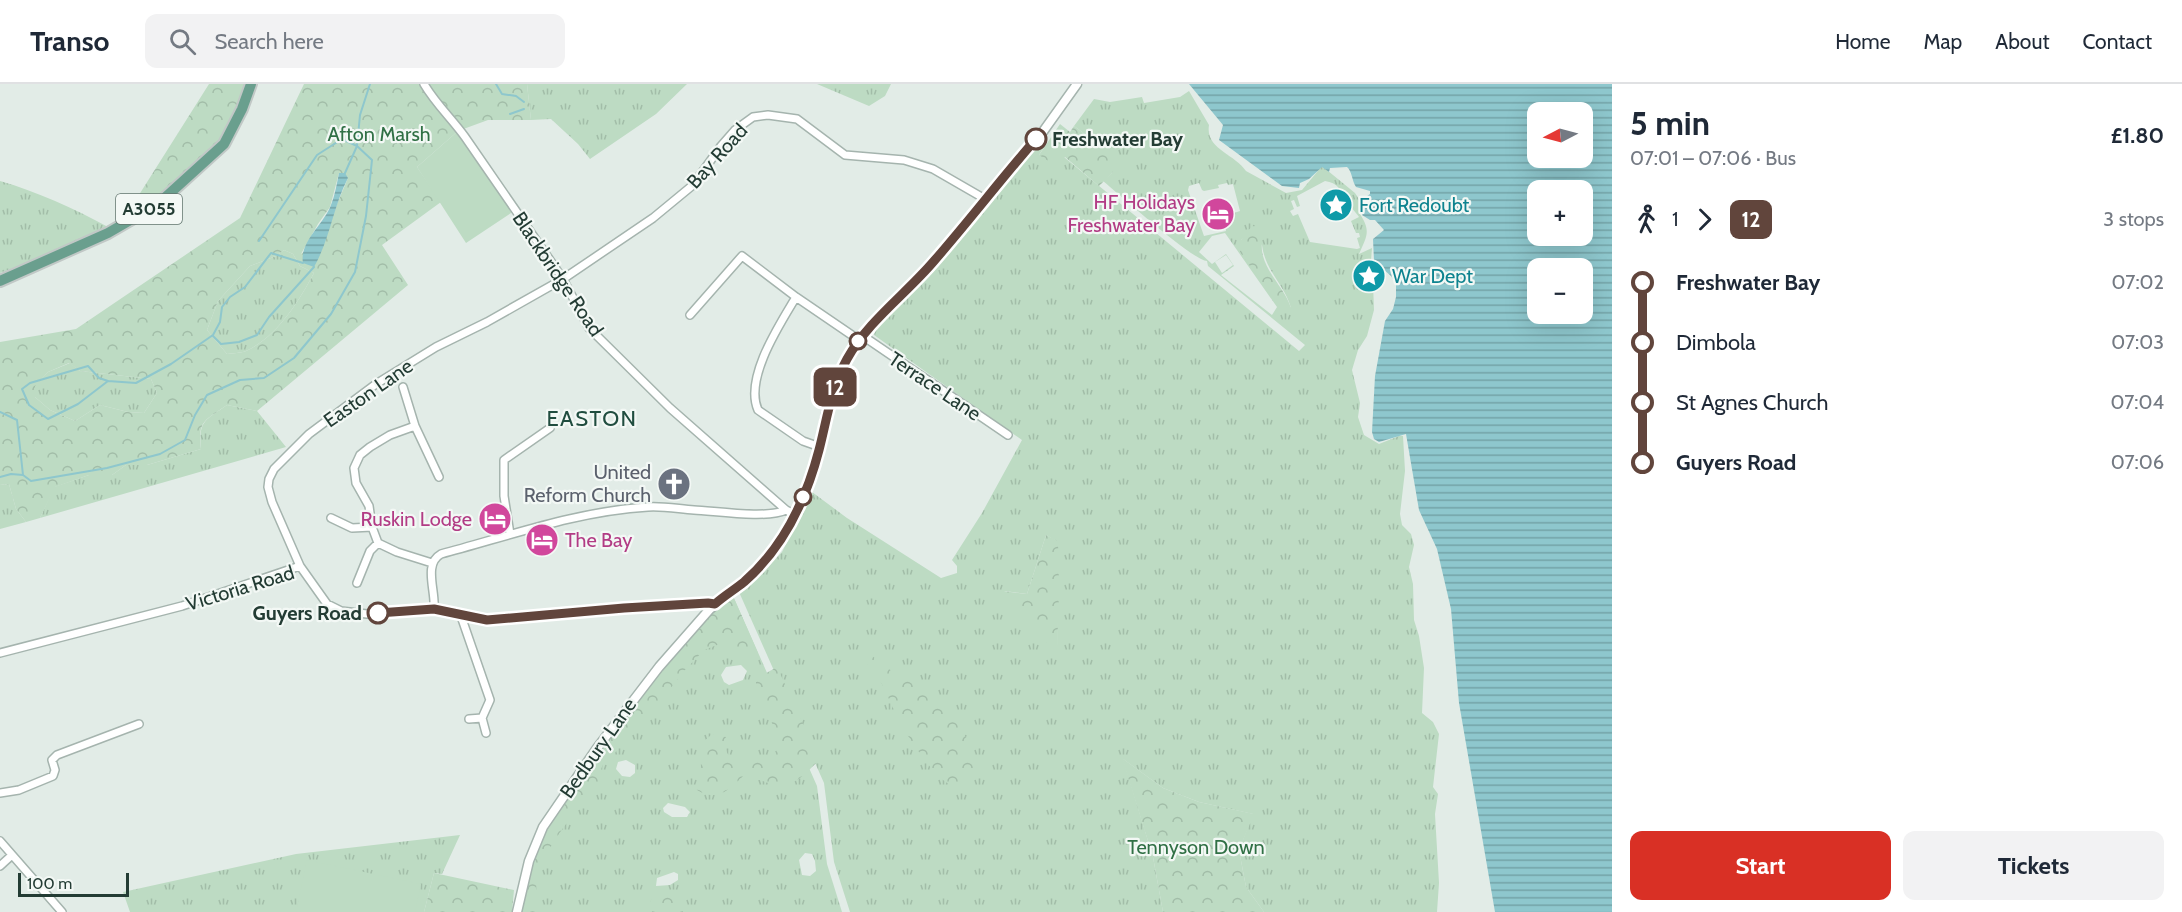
<!DOCTYPE html>
<html lang="en">
<head>
<meta charset="utf-8">
<style>
	:root { --surface:#fff; --page:#f2f2f3; --text:#1f2937; --muted:#747a83; --line:#e0e1e3; --accent:#d93025 }
	body { margin:0; font-family:Cabin,sans-serif; background:var(--page); color:var(--text); height:100vh; display:flex; flex-direction:column; font-size:22px; white-space:nowrap }
	* { box-sizing:border-box; margin:0 }
	p { font-size:20px; color:var(--muted) }
	.icon { flex:none; width:33px; height:33px; fill:none; stroke:currentColor; stroke-width:2; stroke-linecap:round; stroke-linejoin:round }
	.map { position:relative; flex:1; overflow:hidden }
	.side { display:flex; flex-direction:column; background:var(--surface); width:570px }
	.side>* { flex:none }
	.badge { padding:0 12px; border-radius:9px; font-size:21px; line-height:39px }
	.needle { width:39px; rotate:264deg }
	.fabs { position:absolute; left:1527px; top:18px; display:grid; gap:12px }
	.fabs a { display:grid; place-items:center; width:66px; height:66px; border-radius:12px; background:var(--surface); box-shadow:0 6px 24px #0002; font-size:30px }
	.scale { position:absolute; left:18px; bottom:15px; width:111px; box-sizing:border-box; padding-left:6px; border:3px solid #233c34; border-top:0; font-size:16px; line-height:21px; white-space:nowrap; color:#233c34; -webkit-text-stroke:4px #f3f8f5; paint-order:stroke }
	.map>.badge { position:absolute; translate:-50% -50%; box-shadow:0 0 0 3px #fff }
	.legs { display:flex; align-items:center; gap:9px; height:66px; padding:0 18px; font-size:20px }
	.legs p { margin-inline-start:auto }
	.summary { display:flex; align-items:center; justify-content:space-between; height:102px; padding:0 18px }
	h1 { font-size:33px; font-weight:800; line-height:45px }
	.action { display:flex; gap:12px; margin-top:auto; padding:12px 18px }
	.action a { flex:1; height:69px; border-radius:12px; background:var(--accent); color:#fff; font-size:24px; font-weight:800; line-height:69px; text-align:center }
	.action a+a { background:var(--page); color:var(--text) }
	ul { padding:0 18px; list-style:none }
	li { display:flex; align-items:center; gap:21px; height:60px; font-size:22px }
	li i { display:grid; place-items:center; width:9px; height:100%; margin:0 8px; background:currentColor }
	li i::after { content:''; width:15px; height:15px; margin:-8px; border:4px solid; border-radius:50%; background:var(--surface) }
	li p { margin-inline-start:auto }
	li:first-child i { background:linear-gradient(#0000 50%,currentColor 0) }
	li:last-child i { background:linear-gradient(currentColor 50%,#0000 0) }
	header { display:flex; align-items:center; gap:36px; box-sizing:border-box; height:84px; padding:0 30px; background:var(--surface); border-bottom:2px solid var(--line) }
	header strong { font-size:28px }
	nav { display:flex; gap:33px; margin-inline-start:auto; font-size:21px }
	.search { width:420px; height:54px; background:var(--page); display:flex; align-items:center; gap:15px; box-sizing:border-box; padding:0 21px; border-radius:12px; color:var(--muted); font-size:22px }
	main { display:flex; flex:1; min-height:0 }
	.map>svg:first-child { display:block }
	.grass { fill:url(#grass-tufts); fill-rule:evenodd }
	.forest { fill:url(#forest-crowns); fill-rule:evenodd }
	.garden { fill:#bddbc3 }
	.water { fill:url(#water-rules); fill-rule:evenodd }
	.lines { fill:none; stroke-linecap:round; stroke-linejoin:round }
	.stream { stroke:#8ec7cd; stroke-width:2 }
	.minor-casing { stroke:#a5b4ae; stroke-width:10 }
	.tertiary-casing { stroke:#a5b4ae; stroke-width:11 }
	.primary-casing { stroke:#c1c8c6; stroke-width:14 }
	.minor { stroke:#fff; stroke-width:7 }
	.tertiary { stroke:#fff; stroke-width:8 }
	.primary { stroke:#6a9f8e; stroke-width:10 }
	.line-1-casing { stroke:#fff; stroke-width:14 }
	.line-1 { stroke:#61453c; stroke-width:9 }
	.stop-1-dot { fill:#fff; stroke:#61453c; stroke-width:3 }
	.labels { text-anchor:middle; dominant-baseline:central; stroke-width:4.5; stroke-linejoin:round; paint-order:stroke }
	.shield { fill:#f3f8f5; stroke:#61746e; stroke-width:1.5 }
	.shield-label { font-size:18px; font-weight:bold; fill:#233c34 }
	.park-label { font-size:20px; fill:#307045; stroke:#f3f8f5 }
	.stop-label { font-size:20px; font-weight:bold; fill:#233c34; stroke:#f3f8f5; text-anchor:start }
	.street-label { font-size:20px; fill:#233c34; stroke:#f3f8f5 }
	.hotel-label { font-size:20px; fill:#b23c85; stroke:#f3f8f5; text-anchor:end }
	.culture-label { font-size:20px; fill:#0d838f; stroke:#f3f8f5; text-anchor:start }
	.worship-label { font-size:20px; fill:#5b616d; stroke:#f3f8f5; text-anchor:end }
	.quarter-label { font-size:22px; letter-spacing:1.5px; fill:#204d3f; stroke:#f3f8f5 }
</style>
</head>
<body>
<header>
<strong>Transo</strong>
<div class="search"><svg class="icon" aria-label="search" viewBox="0 0 24 24"><circle cx="10" cy="10" r="6"/><path d="M15 15l6 6"/></svg>Search here</div>
<nav><a>Home</a><a>Map</a><a>About</a><a>Contact</a></nav>
</header>
<main>
<div class="map">
<svg width="1612" height="828" viewBox="0 0 1612 828">
	<defs>
		<pattern id="grass-tufts" width="24" height="20" patternUnits="userSpaceOnUse" patternTransform="scale(1.5)"><rect width="24" height="20" fill="#bddbc3"/><path d="M3 7l-1-3M5 7V3M7 7l1-3M15 17l-1-3M17 17v-4M19 17l1-3" fill="none" stroke="#a2bda8"/></pattern>
		<pattern id="forest-crowns" width="20" height="18" patternUnits="userSpaceOnUse" patternTransform="scale(1.5)"><rect width="20" height="18" fill="#bddbc3"/><path d="M2 6a3 3 0 1 1 6 0M12 15a3 3 0 1 1 6 0" fill="none" stroke="#a2bda8"/></pattern>
		<pattern id="water-rules" width="6" height="5" patternUnits="userSpaceOnUse" patternTransform="scale(1.5)"><rect width="6" height="5" fill="#8ec7cd"/><path d="M0 2.5h6" fill="none" stroke="#74a3a7"/></pattern>
	</defs>
	<rect width="100%" height="100%" fill="#e2ece7"/>
	<path class="grass" d="M 527,0 L 687,0 L 656,30 L 590,75 L 578,60 L 551,35 L 531,36 Z
		M 817,0 L 891,0 L 885,12 L 869,22 Z
		M 1189,7 L 1209,41 C 1205,65 1235,70 1246,87 L 1286,109 L 1302,106 L 1322,82 L 1355,109 L 1362,120 L 1360,130 C 1371,147 1367,152 1359,170 L 1372,164 L 1371,177 L 1376,182 L 1378,193 L 1373,199 L 1374,226 L 1367,252 L 1358,266 L 1352,286 L 1360,319 L 1358,333 L 1364,351 L 1379,360 L 1399,352 L 1403,352 L 1405,387 L 1400,430 L 1402,441 L 1411,450 L 1414,461 L 1409,483 L 1413,500 L 1414,536 L 1419,552 L 1424,584 L 1422,629 L 1433,638 L 1439,650 L 1433,703 L 1438,710 L 1435,730 L 1439,799 L 1437,828 L 1264,828 L 1246,803 L 1239,766 L 1253,730 L 1199,718 L 1163,704 L 1123,675 L 1153,773 L 1163,828 L 850,828 L 834,778 L 824,699 L 739,508 L 759,492 L 782,468 L 812,408 L 847,434 L 941,494 L 957,489 L 957,482 L 952,476 L 982,429 L 1022,356 L 874,251 L 876,244 L 931,190 L 1041,53 L 1046,60 L 1039,71 L 1064,73 L 1299,267 L 1305,261 L 1208,182 L 1207,177 C 1192,176 1120,111 1103,97 L 1113,88 L 1101,62 L 1074,42 L 1094,15 L 1110,18 L 1142,13 L 1144,19 L 1180,13 ZM 1325,97 C 1338,99 1340,105 1346,116 C 1349,122 1355,127 1359,133 L 1351,137 L 1356,149 L 1359,149 L 1360,153 L 1357,154 L 1360,164 L 1357,165 L 1310,158 L 1298,130 L 1293,132 L 1290,127 L 1294,125 L 1291,117 L 1294,116 L 1297,123 L 1300,122 L 1297,112 ZM 1199,99 L 1202,106 L 1204,107 L 1219,104 L 1218,101 L 1227,99 L 1228,101 L 1233,100 L 1240,127 L 1228,131 L 1229,134 L 1224,136 L 1226,147 L 1204,152 L 1188,106 L 1189,102 ZM 1225,149 L 1277,223 L 1272,231 L 1221,191 L 1234,182 L 1226,170 L 1212,180 L 1199,168 L 1212,152 ZM 1246,152 L 1262,161 C 1265,187 1285,201 1291,224 L 1241,156 ZM 1226,171 L 1233,181 L 1222,189 L 1215,178 ZM 1046,451 L 1058,458 L 1057,563 L 1004,507 L 1027,510 Z
		M 0,97 C 38,108 73,124 108,143 L 46,172 L 0,189 Z
		M 284,166 L 293,170 L 300,182 L 314,189 C 299,217 277,253 246,267 C 241,269 233,269 227,270 L 207,246 L 218,217 L 250,182 L 276,172 Z
		M 70,279 L 80,287 L 151,295 L 157,309 L 144,329 L 128,328 L 100,321 L 75,337 L 50,326 L 35,313 L 34,302 L 48,288 Z
		M 227,321 L 257,327 L 286,363 L 40,434 L 54,403 L 89,391 L 112,391 L 126,381 L 147,381 L 201,365 C 198,336 206,336 227,321 Z
		M 9,400 L 16,425 L 26,438 L 0,445 L 0,401 Z
		M 733,512 L 817,702 L 827,780 L 842,828 L 520,828 L 546,744 ZM 741,581 L 747,587 L 743,596 L 729,601 L 724,598 L 721,591 L 726,583 ZM 626,676 L 635,681 L 635,689 L 630,693 L 622,692 L 616,685 L 618,678 ZM 668,719 L 685,723 L 690,728 L 687,733 L 672,733 L 664,728 L 663,724 ZM 805,769 L 812,770 L 815,777 L 816,787 L 810,792 L 802,791 L 799,776 ZM 674,788 L 678,790 L 678,796 L 670,801 L 656,802 L 657,794 Z
		M 460,751 L 442,790 L 434,789 L 424,828 L 130,828 L 123,808 L 296,770 Z"/>
	<path class="forest" d="M 209,0 L 245,0 L 237,23 L 219,58 L 156,117 L 125,133 Z
		M 304,0 L 527,0 L 531,36 L 488,36 L 458,47 L 417,83 L 441,118 L 382,161 L 408,201 L 257,327 L 227,321 C 206,336 197,336 201,365 L 147,381 L 126,381 L 112,391 L 89,391 L 55,403 L 40,434 L 26,438 L 16,425 L 9,400 L 0,401 L 0,258 L 76,245 L 240,134 ZM 339,89 L 348,94 L 337,120 L 326,151 L 301,170 L 318,140 L 330,123 ZM 284,166 L 293,170 L 300,182 L 314,189 C 299,217 277,253 246,267 C 241,269 233,269 227,270 L 207,246 L 218,217 L 250,182 L 276,172 ZM 69,279 L 80,287 L 151,295 L 157,309 L 144,329 L 128,328 L 100,321 L 75,337 L 50,326 L 35,313 L 35,302 L 48,288 Z
		M 1060,40 L 1070,48 L 1074,42 L 1101,62 L 1113,74 L 1113,88 L 1099,102 L 1065,73 L 1056,82 L 1039,71 Z
		M 1252,142 L 1259,143 C 1264,152 1260,161 1263,172 C 1268,191 1285,205 1291,224 L 1288,226 L 1279,223 L 1240,168 L 1241,156 Z
		M 1046,451 L 1058,457 L 1059,506 L 1057,569 L 1009,520 L 1003,507 L 1027,510 Z
		M 733,512 L 758,569 L 746,576 L 732,568 L 722,559 L 704,566 L 684,587 L 642,641 L 625,653 L 615,669 L 603,680 L 598,694 L 598,705 C 577,722 542,768 537,795 C 535,805 538,817 536,828 L 520,828 L 524,796 L 546,744 L 570,707 L 647,600 L 716,522 Z
		M 863,565 L 902,595 L 926,604 L 951,631 L 973,664 L 977,681 L 963,700 L 952,702 L 937,692 L 916,664 L 901,641 L 882,600 L 859,570 L 859,567 Z
		M 777,583 L 801,635 L 817,678 C 806,689 793,704 776,701 C 765,699 755,693 744,691 C 727,708 716,719 694,704 C 703,689 702,679 698,663 L 712,650 L 726,653 L 725,664 L 731,677 C 754,674 762,687 778,664 L 772,639 L 756,610 L 756,595 Z
		M 1122,674 L 1163,704 L 1199,718 L 1254,730 L 1239,766 L 1246,803 L 1264,828 L 1163,828 L 1153,773 Z
		M 434,789 L 514,806 L 512,828 L 424,828 Z
		M 663,810 L 676,814 L 683,821 L 683,828 L 652,828 L 650,816 Z"/>
	<path class="garden" d="M 458,47 L 514,127 L 466,159 L 417,83 Z
		M 307,776 L 421,800 L 415,828 L 296,828 Z"/>
	<path class="water" d="M 1189,0 L 1612,0 L 1612,828 L 1495,828 L 1459,619 L 1451,525 L 1437,465 L 1419,426 L 1406,350 L 1379,358 L 1374,355 L 1372,348 L 1375,292 L 1385,237 L 1393,225 L 1396,213 L 1396,200 L 1391,192 L 1374,177 L 1373,155 L 1384,146 L 1375,136 L 1370,136 L 1362,131 L 1366,120 L 1363,118 L 1363,115 L 1370,110 L 1370,107 L 1356,103 C 1352,97 1352,87 1347,83 L 1330,84 L 1329,88 L 1322,83 L 1309,95 L 1300,99 L 1299,104 L 1282,102 L 1219,56 L 1223,41 ZM 1538,28 L 1582,28 L 1582,74 L 1538,74 ZM 1538,106 L 1582,106 L 1582,152 L 1538,152 ZM 1538,184 L 1582,184 L 1582,230 L 1538,230 Z
		M 339,89 L 345,89 L 348,94 C 333,123 330,155 314,183 L 303,179 C 299,158 324,140 331,121 C 335,111 337,99 339,89 Z"/>
	<g class="lines">
		<path class="stream" d="M 496,0 L 502,10 L 516,12 L 524,18
			M 510,30 L 524,25
			M 345,89 L 357,62 L 360,31 L 370,0
			M 213,252 L 221,260 L 239,258 L 257,251 L 269,233 L 314,183
			M 108,297 L 99,294 L 88,282 L 30,299 L 22,305 L 29,321 L 48,335 L 78,320 L 108,297 L 136,299 L 171,280 L 213,251 L 220,238 L 222,223 L 230,213 L 245,203 L 271,169 L 303,179
			M 0,328 L 17,336 L 23,391 L 31,397 L 107,384 L 160,370 L 185,356 L 195,331 L 207,311 L 240,296 L 264,294 L 294,274 L 331,230 L 355,188 L 366,132 L 372,76 L 357,62 L 342,55 L 317,71 L 259,157
			M 0,393 L 11,390 L 23,391"/>
		<g class="minor-casing">
			<path id="minor" d="M 424,0 C 435,19 452,35 465,53 L 563,195 L 589,244 L 670,324 L 786,426 L 796,431
				M 690,231 L 742,172 L 796,213
				M 863,252 L 1008,351
				M 403,303 L 415,342 L 390,351 L 370,363 L 360,371 L 354,384 L 356,399 L 369,422 L 372,443 L 378,459 L 397,468 L 432,479
				M 415,342 L 439,393
				M 820,363 L 803,357 L 758,326 C 744,294 780,240 796,213 L 859,256
				M 331,434 L 352,444 L 372,443
				M 510,450 L 504,412 L 504,376 L 550,344
				M 357,499 L 370,467 L 378,459
				M 715,520 L 708,519 L 624,524 L 487,536 L 434,525 L 367,530 L 341,527 L 327,520 L 300,482 L 272,418 L 268,403 L 269,395 L 274,385 L 309,350 L 376,300 L 436,263 L 487,238 L 563,195 L 653,134 L 693,101 L 721,62 L 735,46 L 753,33 L 768,31 L 797,35 L 845,71 L 904,76 L 933,85 L 985,115
				M 434,525 C 436,507 423,480 441,470 C 509,452 578,427 648,423 C 663,422 679,425 694,426 C 716,427 767,435 786,426
				M 461,532 L 490,616 L 482,634 L 486,649
				M 0,569 L 182,522 L 300,482
				M 469,635 L 482,634
				M 0,709 L 19,706 L 53,692 L 55,686 L 52,676 L 57,671 L 139,640
				M 0,757 L 62,828
				M 0,782 L 12,771"/>
		</g>
		<g class="tertiary-casing">
			<path id="tertiary" d="M 517,828 L 529,777 L 543,743 L 597,664 L 659,583 L 709,526 L 755,487 L 784,452 L 798,425 L 812,391 L 820,363 L 826,330 L 836,300 L 847,275 L 859,256 L 933,178 L 1042,49 L 1077,0"/>
		</g>
		<g class="primary-casing">
			<path id="primary" d="M 0,197 L 108,149 L 158,120 L 224,60 L 242,25 L 251,0"/>
		</g>
		<use href="#minor" class="minor"/>
		<use href="#tertiary" class="tertiary"/>
		<use href="#primary" class="primary"/>
	</g>
	<g class="lines">
		<g class="line-1-casing">
			<path id="line-1" d="M 378,529 L 434,525 L 487,536 L 624,524 L 708,519 L 715,520 C 724,512 734,506 744,498 C 783,464 806,416 819,366 C 827,335 831,304 847,275 C 868,237 906,210 934,177 C 969,137 1001,95 1036,55"/>
		</g>
		<use href="#line-1" class="line-1"/>
	</g>
	<defs>
		<g id="sight-disc" transform="scale(1.725)"><circle r="9.5" fill="#0f9aa8" stroke="#f3f8f5"/><path d="M0-6L1.8-2.2L6-1.7L2.9 1.2L3.7 5.4L0 3.3L-3.7 5.4L-2.9 1.2L-6-1.7L-1.8-2.2Z" fill="#fff"/></g>
		<g id="hotel-disc" transform="scale(1.725)"><circle r="9.5" fill="#d1479c" stroke="#f3f8f5"/><path d="M-6-4.5h1.5V1H6V5H4.5V3h-9V5H-6ZM-4 0a1.8 1.8 0 1 1 3.6 0ZM.5 0V-2.5h3Q6-2.5 6 0Z" fill="#fff"/></g>
		<g id="church-disc" transform="scale(1.725)"><circle r="9.5" fill="#6b7280" stroke="#f3f8f5"/><path d="M-1.2-6h2.4v3.5h3.3v2.4h-3.3V6h-2.4V-.1h-3.3v-2.4h3.3Z" fill="#fff"/></g>
	</defs>
	<g fill-rule="evenodd">
		<use href="#sight-disc" x="1336" y="121"/>
		<use href="#hotel-disc" x="1218" y="130"/>
		<use href="#sight-disc" x="1369" y="192"/>
		<use href="#church-disc" x="674" y="400"/>
		<use href="#hotel-disc" x="495" y="435"/>
		<use href="#hotel-disc" x="542" y="456"/>
	</g>
	<g class="stop-1-dot">
		<circle cx="1036" cy="55" r="10"/>
		<circle cx="858" cy="257" r="8"/>
		<circle cx="803" cy="413" r="8"/>
		<circle cx="378" cy="529" r="10"/>
	</g>
	<g class="labels">
		<rect class="shield" x="116" y="110" width="66" height="30" rx="4.5"/>
		<g class="shield-label">
			<text x="149" y="125">A3055</text>
		</g>
		<g class="park-label">
			<text x="379" y="50">Afton Marsh</text>
			<text x="1196" y="763">Tennyson Down</text>
		</g>
		<g class="stop-label">
			<text x="1052" y="55">Freshwater Bay</text>
			<text x="362" y="529" text-anchor="end">Guyers Road</text>
		</g>
		<g class="street-label">
			<text transform="translate(717 72) rotate(-48)">Bay Road</text>
			<text transform="translate(558 190) rotate(56)">Blackbridge Road</text>
			<text transform="translate(935 302) rotate(34)">Terrace Lane</text>
			<text transform="translate(368 309) rotate(-35)">Easton Lane</text>
			<text transform="translate(240 504) rotate(-17)">Victoria Road</text>
			<text transform="translate(598 664) rotate(-55)">Bedbury Lane</text>
		</g>
		<g class="hotel-label">
			<text x="1195" y="118">HF Holidays<tspan x="1195" dy="23">Freshwater Bay</tspan></text>
			<text x="472" y="435">Ruskin Lodge</text>
			<text x="565" y="456" text-anchor="start">The Bay</text>
		</g>
		<g class="culture-label">
			<text x="1359" y="121">Fort Redoubt</text>
			<text x="1392" y="192">War Dept</text>
		</g>
		<g class="worship-label">
			<text x="651" y="388">United<tspan x="651" dy="23">Reform Church</tspan></text>
		</g>
		<g class="quarter-label">
			<text x="592" y="334">EASTON</text>
		</g>
	</g>
</svg>
<div class="fabs">
<a><svg class="needle" viewBox="-14 -14 28 28"><path d="M0-13l5 13h-10z" fill="#e53935"/><path d="M0 13l5-13h-10z" fill="#747a83"/></svg></a>
<a>+</a>
<a>−</a>
</div>
<div class="scale">100 m</div>
<b class="badge" style="left:835px;top:303px;background:#61453c;color:#fff">12</b>
</div>
<section class="side">
<div class="summary"><div><h1>5 min</h1><p>07:01 – 07:06 · Bus</p></div><b>£1.80</b></div>
<div class="legs"><svg class="icon" aria-label="walk" viewBox="0 0 24 24"><circle cx="13" cy="4" r="2"/><path d="M13 8l-2 6 4 7M11 14l-3 7M7 12l3-4h3l4 4"/></svg>1<svg class="icon" aria-label="forward" viewBox="0 0 24 24"><path d="M9 5l7 7-7 7"/></svg><b class="badge" style="background:#61453c;color:#fff">12</b><p>3 stops</p></div>
<ul>
<li><i style="color:#61453c"></i><b>Freshwater Bay</b><p>07:02</p></li>
<li><i style="color:#61453c"></i><span>Dimbola</span><p>07:03</p></li>
<li><i style="color:#61453c"></i><span>St Agnes Church</span><p>07:04</p></li>
<li><i style="color:#61453c"></i><b>Guyers Road</b><p>07:06</p></li>
</ul>
<div class="action"><a>Start</a><a>Tickets</a></div>
</section>
</main>
</body>
</html>
